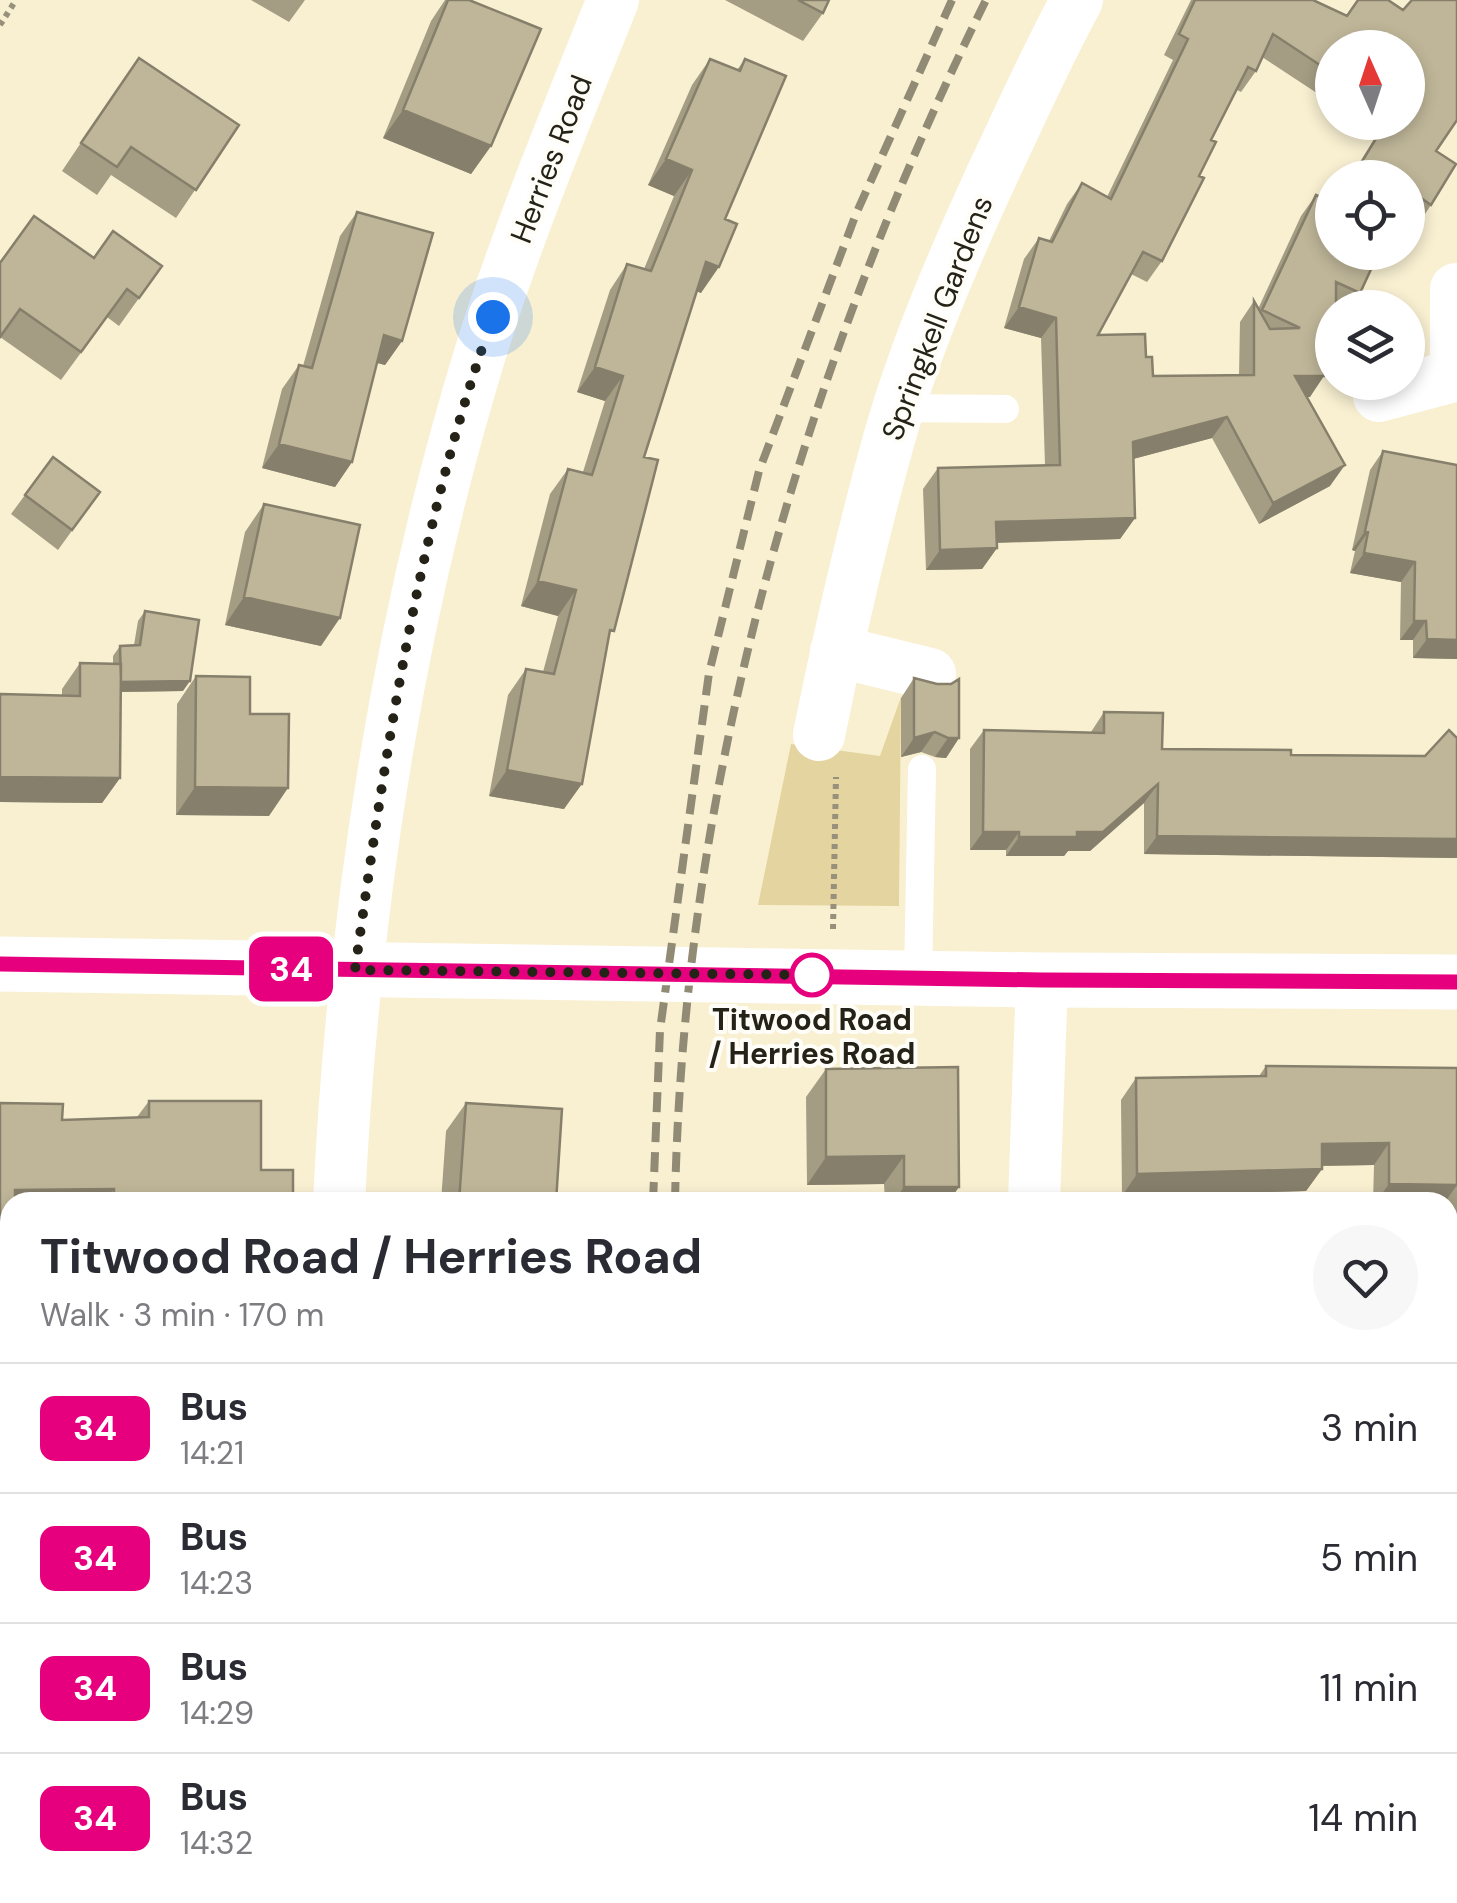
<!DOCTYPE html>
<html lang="en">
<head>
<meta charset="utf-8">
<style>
	:root { --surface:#fff; --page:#f7f7f7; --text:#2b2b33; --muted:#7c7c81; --line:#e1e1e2 }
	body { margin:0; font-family:"DM Sans",sans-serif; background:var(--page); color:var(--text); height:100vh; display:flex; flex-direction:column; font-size:38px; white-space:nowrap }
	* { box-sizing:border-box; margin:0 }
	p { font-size:32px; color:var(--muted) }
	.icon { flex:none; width:55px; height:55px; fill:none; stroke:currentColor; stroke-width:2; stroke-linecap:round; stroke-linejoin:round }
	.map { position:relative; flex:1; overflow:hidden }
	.panel { position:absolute; left:0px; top:1192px; width:1458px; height:712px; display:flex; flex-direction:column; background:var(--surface); border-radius:30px 30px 0 0; box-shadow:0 5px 15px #0003 }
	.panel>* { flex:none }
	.badge { padding:0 20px; border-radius:15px; font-size:35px; line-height:65px }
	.needle { width:65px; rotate:357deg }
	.fabs { position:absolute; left:1315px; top:30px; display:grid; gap:20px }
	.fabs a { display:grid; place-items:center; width:110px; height:110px; border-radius:50%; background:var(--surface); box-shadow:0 5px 15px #0003; font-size:50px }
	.you { position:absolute; width:50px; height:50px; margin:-25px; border:8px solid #fff; border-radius:50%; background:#1a73e8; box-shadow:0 0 0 15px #1a73e833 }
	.map>.badge { position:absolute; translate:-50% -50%; box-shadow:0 0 0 5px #fff }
	.round { display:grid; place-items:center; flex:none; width:105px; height:105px; border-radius:52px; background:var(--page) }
	.headline { display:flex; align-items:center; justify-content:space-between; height:170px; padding:0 40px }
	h1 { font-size:48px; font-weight:700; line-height:75px }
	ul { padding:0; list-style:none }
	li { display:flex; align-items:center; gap:30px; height:130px; padding:0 40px; border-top:2px solid var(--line) }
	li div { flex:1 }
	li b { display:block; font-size:38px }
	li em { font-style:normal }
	li .badge { min-width:110px; font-weight:700; text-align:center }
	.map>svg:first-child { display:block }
	.green { fill:#e4d49f }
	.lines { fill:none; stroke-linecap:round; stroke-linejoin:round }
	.path { stroke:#97917c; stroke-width:6; stroke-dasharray:5 5; stroke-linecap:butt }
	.service { stroke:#fff; stroke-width:28 }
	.minor { stroke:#fff; stroke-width:52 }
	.secondary { stroke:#fff; stroke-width:55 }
	.rail { stroke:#918b76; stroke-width:8; stroke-dasharray:20 10; stroke-linecap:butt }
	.wall { fill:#a49d84 }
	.shaded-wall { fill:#867f6b }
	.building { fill:#bfb699; stroke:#867f6b; stroke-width:2.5 }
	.line-casing { stroke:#fff; stroke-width:22 }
	.line { stroke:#e6007e; stroke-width:15 }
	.walk { stroke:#252217; stroke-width:10; stroke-dasharray:0 18 }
	.stop-dot { fill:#fff; stroke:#e6007e; stroke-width:5 }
	.labels { text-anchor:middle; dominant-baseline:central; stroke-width:8; stroke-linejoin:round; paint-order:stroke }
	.street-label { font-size:30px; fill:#252217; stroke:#fffdf7 }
	.stop-label { font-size:30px; font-weight:bold; fill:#252217; stroke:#fffdf7 }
</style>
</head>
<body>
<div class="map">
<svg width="1457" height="1903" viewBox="0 0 1457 1903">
	<rect width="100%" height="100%" fill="#f9f0d2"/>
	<path class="green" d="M 901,697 L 899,906 L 758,905 L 791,744 L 880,756 Z"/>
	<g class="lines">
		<path class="path" d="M 0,25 L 16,0
			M 833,929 L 836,777"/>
		<path class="service" d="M 899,408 L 1005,409
			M 918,978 L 922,769"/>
		<path class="minor" d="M 1456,375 L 1456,289
			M 1379,396 L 1457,375
			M 836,651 L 930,674
			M 819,735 C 839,636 862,536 889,439 C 916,344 956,253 997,164 C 1023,109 1048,53 1077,0
			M 339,1202 C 353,916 396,629 480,354 C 517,234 566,117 613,0
			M 1034,1202 L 1042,980
			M 1448,1562 L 1457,1562
			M 374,1895 L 375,1903
			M 1139,1895 L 1141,1903"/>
		<path class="secondary" d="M 0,964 L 1042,980 L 1457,982"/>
		<path class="rail" d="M 653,1202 L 660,1030 L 709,673 L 759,471 L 856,214 L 952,0
			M 675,1202 C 683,785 802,373 986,0
			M 725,1895 L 727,1903
			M 750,1895 L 751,1903"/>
	</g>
	<path class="wall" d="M 251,0 L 305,0 L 289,22 Z
		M 445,0 L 469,0 L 491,146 L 471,174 L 383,138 L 431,21 Z
		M 725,0 L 829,0 L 823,13 L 803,41 Z
		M 1191,0 L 1313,0 L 1436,151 L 1431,205 L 1417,226 L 1408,220 L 1408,178 L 1350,178 L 1378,133 L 1362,122 L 1408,122 L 1332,48 L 1332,103 L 1262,57 L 1256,71 L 1241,92 L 1237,90 L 1211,140 L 1199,176 L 1162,261 L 1147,282 L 1131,274 L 1098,335 L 1146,357 L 1153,376 L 1239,376 L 1240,322 L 1254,301 L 1258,309 L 1301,216 L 1316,195 L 1360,293 L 1350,308 L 1332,308 L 1332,350 L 1325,361 L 1310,397 L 1307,397 L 1330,486 L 1259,524 L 1212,438 L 1133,459 L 1135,518 L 1120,539 L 997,543 L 997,548 L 982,569 L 926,570 L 923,489 L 938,468 L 1045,465 L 1041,338 L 1004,328 L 1024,259 L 1039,238 L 1049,241 L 1067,204 L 1082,183 L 1107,197 L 1173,60 L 1164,55 Z
		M 710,59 L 737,70 L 745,59 L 725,219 L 701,293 L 697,291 L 644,457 L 608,639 L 564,809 L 489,796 L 508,695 L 526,669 L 543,672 L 558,616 L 521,606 L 550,494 L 568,469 L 583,472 L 605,401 L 577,392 L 610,290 L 627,264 L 644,269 L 674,196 L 648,185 L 692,85 Z
		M 119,86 L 239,125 L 176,218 L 111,175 L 97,195 L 62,171 Z
		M 357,212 L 402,341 L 385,365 L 377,363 L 352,462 L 335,487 L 262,468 L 282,389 L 299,365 L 303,366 L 340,236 Z
		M 94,258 L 162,266 L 119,326 L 107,317 L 61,380 L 0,337 L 0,263 Z
		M 1383,451 L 1457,659 L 1413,658 L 1413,640 L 1400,640 L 1401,582 L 1350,573 L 1355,551 L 1352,550 L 1370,470 Z
		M 53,457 L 100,492 L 58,550 L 11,514 Z
		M 264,504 L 321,646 L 225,625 L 245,532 Z
		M 145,611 L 183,691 L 121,692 L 120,778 L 102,803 L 0,802 L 0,694 L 62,695 L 62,689 L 80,663 L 113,664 L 113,656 L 120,646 L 134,645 L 138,621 Z
		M 196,676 L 250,714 L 269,816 L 176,815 L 177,704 Z
		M 914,678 L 959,738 L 946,758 L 935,757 L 921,752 L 901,757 L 901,698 Z
		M 1104,712 L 1162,749 L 1291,755 L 1425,756 L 1457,738 L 1457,858 L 1144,854 L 1144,803 L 1090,851 L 1068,851 L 1064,856 L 1006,856 L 1006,850 L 970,850 L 970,749 L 984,730 L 1091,732 Z
		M 1266,1066 L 1457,1068 L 1457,1463 L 1448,1463 L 1448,1370 L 1452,1370 L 1452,1260 L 1448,1260 L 1448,1202 L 1373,1202 L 1374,1165 L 1322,1166 L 1322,1169 L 1306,1191 L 1122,1196 L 1121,1100 L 1136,1078 L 1259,1076 Z
		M 826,1069 L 959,1187 L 948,1202 L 885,1202 L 884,1184 L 807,1185 L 806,1097 Z
		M 149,1101 L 261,1170 L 293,1202 L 10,1202 L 10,1261 L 0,1275 L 0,1103 L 62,1120 L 137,1117 Z
		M 466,1103 L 556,1202 L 441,1202 L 446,1131 Z
		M 10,1276 L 10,1362 L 9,1362 L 7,1280 Z
		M 10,1717 L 10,1743 L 5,1724 Z
		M 479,1895 L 575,1895 L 569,1903 L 480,1903 Z
		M 1241,1895 L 1362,1895 L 1363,1903 L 1242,1903 Z"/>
	<path class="shaded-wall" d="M 403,110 L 491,146 L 471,174 L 383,138 Z
		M 666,159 L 692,170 L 674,196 L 648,185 Z
		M 706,262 L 719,267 L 701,293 L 688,288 Z
		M 1019,307 L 1056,318 L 1041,338 L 1004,328 Z
		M 384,335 L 402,341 L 385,365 L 367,360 Z
		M 595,367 L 623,376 L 605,401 L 577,392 Z
		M 1295,376 L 1324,376 L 1310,397 L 1281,397 Z
		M 1227,417 L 1212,438 L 1118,463 L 1133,442 Z
		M 279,444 L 352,462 L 335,487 L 262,468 Z
		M 1345,465 L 1330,486 L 1259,524 L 1273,503 Z
		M 1135,518 L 1120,539 L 981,543 L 996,522 Z
		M 1365,531 L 1368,532 L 1355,551 L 1352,550 Z
		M 997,548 L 982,569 L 926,570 L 940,550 Z
		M 1364,553 L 1415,562 L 1401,582 L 1350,573 Z
		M 538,581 L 576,590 L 558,616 L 521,606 Z
		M 244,597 L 340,618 L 321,646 L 225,625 Z
		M 1414,621 L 1426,621 L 1413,640 L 1400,640 Z
		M 1427,639 L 1457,640 L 1457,659 L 1413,658 Z
		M 190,681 L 183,691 L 114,692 L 121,682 Z
		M 935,732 L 921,752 L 901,757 L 914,738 Z
		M 948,738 L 959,738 L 946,758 L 935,757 Z
		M 507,770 L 582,784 L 564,809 L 489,796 Z
		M 0,777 L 120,778 L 102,803 L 0,802 Z
		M 1158,784 L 1144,803 L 1090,851 L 1068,851 L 1064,856 L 1006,856 L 1019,837 L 1077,832 Z
		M 195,787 L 288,788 L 269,816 L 176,815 Z
		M 983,832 L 1019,832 L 1006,850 L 970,850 Z
		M 1157,836 L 1457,839 L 1457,858 L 1144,854 Z
		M 1389,1143 L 1374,1165 L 1306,1166 L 1322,1144 Z
		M 904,1156 L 884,1184 L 807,1185 L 826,1157 Z
		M 1322,1169 L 1306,1191 L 1122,1196 L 1137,1174 Z
		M 1389,1184 L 1457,1185 L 1445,1202 L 1376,1202 Z
		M 904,1187 L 959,1187 L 948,1202 L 893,1202 Z
		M 114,1189 L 104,1202 L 10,1202 L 15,1190 Z
		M 1457,1239 L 1457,1252 L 1452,1260 L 1448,1260 L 1448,1253 Z
		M 10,1254 L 10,1261 L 0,1275 L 0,1255 Z
		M 1448,1441 L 1457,1441 L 1457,1463 L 1448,1463 Z
		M 10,1492 L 10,1506 L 0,1510 L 0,1495 Z
		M 10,1596 L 10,1617 L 0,1620 L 0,1599 Z
		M 1448,1717 L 1457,1717 L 1457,1736 L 1448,1736 Z
		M 10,1886 L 10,1895 L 55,1895 L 27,1903 L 0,1903 L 0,1889 Z
		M 575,1895 L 569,1903 L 561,1903 L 566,1896 Z"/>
	<path class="building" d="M 448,0 L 469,0 L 541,29 L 491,146 L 403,110 Z
		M 798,0 L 829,0 L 823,13 Z
		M 1195,0 L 1313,0 L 1347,16 L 1358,0 L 1388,0 L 1403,10 L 1412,0 L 1457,0 L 1457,120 L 1436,151 L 1456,164 L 1431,205 L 1421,198 L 1408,220 L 1408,178 L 1352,178 L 1386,122 L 1408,122 L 1408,48 L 1332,48 L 1332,73 L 1273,34 L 1256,71 L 1248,67 L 1211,140 L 1216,142 L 1199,176 L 1204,178 L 1162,261 L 1143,252 L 1098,335 L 1145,334 L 1146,357 L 1152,357 L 1153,376 L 1254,375 L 1254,301 L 1270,329 L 1300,328 L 1262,310 L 1316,195 L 1332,202 L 1332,252 L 1379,252 L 1360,293 L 1336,282 L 1336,308 L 1332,308 L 1332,344 L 1325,340 L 1324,376 L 1295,376 L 1345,465 L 1273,503 L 1227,417 L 1133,442 L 1135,518 L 996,522 L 997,548 L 940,550 L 938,468 L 1060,465 L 1056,318 L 1019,307 L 1039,238 L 1052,242 L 1082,183 L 1111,199 L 1188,39 L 1179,34 Z
		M 139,58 L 239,125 L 196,190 L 131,147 L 117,167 L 81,143 Z
		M 710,59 L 740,71 L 745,59 L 786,76 L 725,219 L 737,224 L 719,267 L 706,262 L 644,457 L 658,460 L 614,631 L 610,630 L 582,784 L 507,770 L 526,669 L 554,674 L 576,590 L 538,581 L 568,469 L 592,475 L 623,376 L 595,367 L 627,264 L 651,271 L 692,170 L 666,159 Z
		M 357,212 L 433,233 L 402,341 L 384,335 L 352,462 L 279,444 L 299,365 L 312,368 Z
		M 34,216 L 94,258 L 113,231 L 162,266 L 139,298 L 127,289 L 81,352 L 20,309 L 0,337 L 0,263 Z
		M 1383,451 L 1457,465 L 1457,640 L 1427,639 L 1426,621 L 1414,621 L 1415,562 L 1364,553 L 1368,532 L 1365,531 Z
		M 53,457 L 100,492 L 72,530 L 25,495 Z
		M 264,504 L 360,525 L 340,618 L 244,597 Z
		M 145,611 L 199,620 L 190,681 L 121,682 L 120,646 L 140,645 Z
		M 80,663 L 121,664 L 120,778 L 0,777 L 0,694 L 80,696 Z
		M 196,676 L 250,677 L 250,714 L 289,714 L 288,788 L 195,787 Z
		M 914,678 L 937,684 L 951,684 L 959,679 L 959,738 L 948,738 L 935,732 L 914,738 Z
		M 1104,712 L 1163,713 L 1162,749 L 1291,750 L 1291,755 L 1425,756 L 1449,730 L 1457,738 L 1457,839 L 1157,836 L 1158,784 L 1103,832 L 1077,832 L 1077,837 L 1019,837 L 1019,832 L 983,832 L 984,730 L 1104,733 Z
		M 1266,1066 L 1457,1068 L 1457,1185 L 1389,1184 L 1389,1143 L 1322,1144 L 1322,1169 L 1137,1174 L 1136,1078 L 1266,1076 Z
		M 958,1067 L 959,1187 L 904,1187 L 904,1156 L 826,1157 L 826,1069 Z
		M 149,1101 L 261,1101 L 261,1170 L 293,1170 L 293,1202 L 114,1202 L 114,1189 L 15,1190 L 15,1202 L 10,1202 L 10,1254 L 0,1255 L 0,1103 L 63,1104 L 62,1120 L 149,1117 Z
		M 466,1103 L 562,1109 L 556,1202 L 459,1202 Z
		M 1448,1370 L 1457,1370 L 1457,1441 L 1448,1441 Z
		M 10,1410 L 10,1492 L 0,1495 L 0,1413 Z
		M 10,1511 L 10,1596 L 0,1599 L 0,1514 Z
		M 1448,1640 L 1457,1640 L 1457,1717 L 1448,1717 Z
		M 10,1771 L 10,1886 L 0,1889 L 0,1774 Z
		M 494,1895 L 570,1895 L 566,1896 L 567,1903 L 495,1903 Z
		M 901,1895 L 1048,1895 L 1048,1903 L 876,1903 L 875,1899 Z
		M 1258,1895 L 1362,1895 L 1363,1903 L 1259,1903 Z"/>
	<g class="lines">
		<g class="line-casing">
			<path id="line" d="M 0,964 L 1042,980 L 1457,982"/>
		</g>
		<use href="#line" class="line"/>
		<path class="walk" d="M 493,317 C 418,527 386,750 355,970 L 812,975"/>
	</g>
	<circle class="stop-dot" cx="812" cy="975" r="20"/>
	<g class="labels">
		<g class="street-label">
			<text transform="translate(551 159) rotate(-69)">Herries Road</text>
			<text transform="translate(937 318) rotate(-69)">Springkell Gardens</text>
		</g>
		<g class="stop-label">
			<text x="812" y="1019">Titwood Road<tspan x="812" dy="34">/ Herries Road</tspan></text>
		</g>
	</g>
</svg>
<div class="fabs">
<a><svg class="needle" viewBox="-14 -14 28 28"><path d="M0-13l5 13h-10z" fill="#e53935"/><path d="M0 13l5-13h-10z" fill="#7c7c81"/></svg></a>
<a><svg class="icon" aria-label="locate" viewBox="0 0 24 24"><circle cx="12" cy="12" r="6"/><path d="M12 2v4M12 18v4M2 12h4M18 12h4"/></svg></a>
<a><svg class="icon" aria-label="layers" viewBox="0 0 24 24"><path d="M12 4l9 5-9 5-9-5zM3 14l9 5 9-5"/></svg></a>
</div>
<div class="you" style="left:493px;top:317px"></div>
<b class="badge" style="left:291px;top:969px;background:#e6007e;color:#fff">34</b>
<section class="panel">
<div class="headline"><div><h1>Titwood Road / Herries Road</h1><p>Walk · 3 min · 170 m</p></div><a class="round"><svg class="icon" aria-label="heart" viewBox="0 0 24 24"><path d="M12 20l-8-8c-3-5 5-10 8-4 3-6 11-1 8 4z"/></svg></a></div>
<ul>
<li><span class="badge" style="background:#e6007e;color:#fff">34</span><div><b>Bus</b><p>14:21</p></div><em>3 min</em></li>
<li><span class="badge" style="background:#e6007e;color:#fff">34</span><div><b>Bus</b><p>14:23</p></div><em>5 min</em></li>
<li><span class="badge" style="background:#e6007e;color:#fff">34</span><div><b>Bus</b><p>14:29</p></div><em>11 min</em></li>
<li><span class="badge" style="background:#e6007e;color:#fff">34</span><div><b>Bus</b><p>14:32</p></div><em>14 min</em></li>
</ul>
</section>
</div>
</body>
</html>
